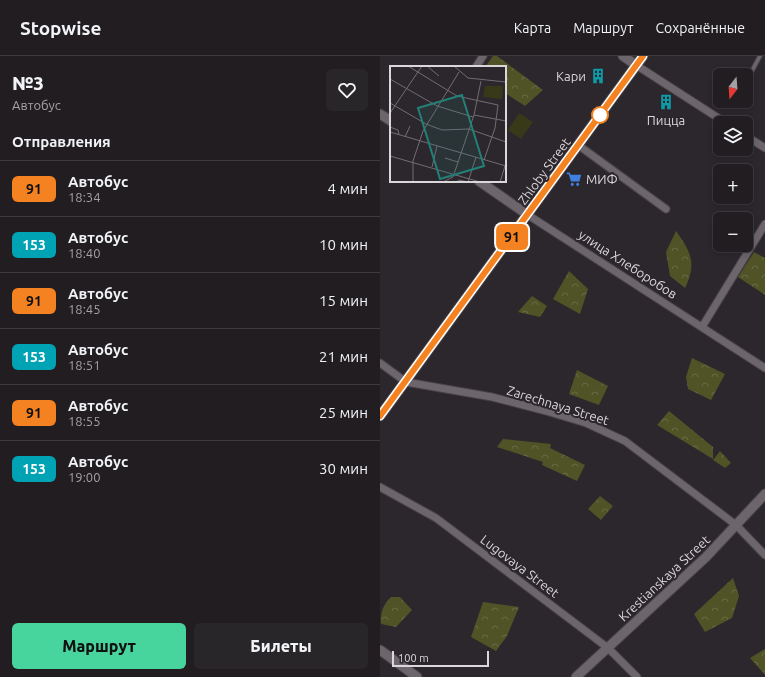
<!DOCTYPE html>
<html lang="ru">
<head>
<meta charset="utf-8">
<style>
	:root { --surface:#211d21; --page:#29262a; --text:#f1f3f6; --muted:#a2a2a5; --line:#3e3b3f; --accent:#48d49d }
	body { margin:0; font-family:Ubuntu,sans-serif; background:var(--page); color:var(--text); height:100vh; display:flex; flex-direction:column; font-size:15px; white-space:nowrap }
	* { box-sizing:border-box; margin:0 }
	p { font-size:13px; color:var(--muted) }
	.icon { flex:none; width:22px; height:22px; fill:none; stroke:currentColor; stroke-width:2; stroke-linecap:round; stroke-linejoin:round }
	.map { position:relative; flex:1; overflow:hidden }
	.drawer { display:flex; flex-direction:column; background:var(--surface); width:380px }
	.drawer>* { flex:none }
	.badge { padding:0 8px; border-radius:6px; font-size:14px; line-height:26px }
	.needle { width:26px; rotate:197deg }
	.controls { position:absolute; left:333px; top:12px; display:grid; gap:8px }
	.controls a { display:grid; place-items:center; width:40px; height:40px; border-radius:6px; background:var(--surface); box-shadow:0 2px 6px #0003,0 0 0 1px var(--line); font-size:20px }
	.scale { position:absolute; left:12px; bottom:10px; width:97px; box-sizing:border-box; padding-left:4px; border:2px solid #dad6da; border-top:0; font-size:11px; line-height:14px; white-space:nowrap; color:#dad6da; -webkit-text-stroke:3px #2c272c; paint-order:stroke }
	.map>.badge { position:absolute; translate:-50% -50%; box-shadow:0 0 0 2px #fff }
	h2 { padding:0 12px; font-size:15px; line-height:36px }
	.round { display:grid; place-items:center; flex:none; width:42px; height:42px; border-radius:6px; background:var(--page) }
	.headline { display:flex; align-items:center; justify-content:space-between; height:68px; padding:0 12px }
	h1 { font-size:19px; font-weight:800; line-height:30px }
	.action { display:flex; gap:8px; margin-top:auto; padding:8px 12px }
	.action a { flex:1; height:46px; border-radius:6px; background:var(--accent); color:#111; font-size:16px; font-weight:800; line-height:46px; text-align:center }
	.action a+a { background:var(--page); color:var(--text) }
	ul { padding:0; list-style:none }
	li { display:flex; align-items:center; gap:12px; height:56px; padding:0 12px; border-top:1px solid var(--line) }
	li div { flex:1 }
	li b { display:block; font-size:15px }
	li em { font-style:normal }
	li .badge { min-width:44px; font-weight:700; text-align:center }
	header { display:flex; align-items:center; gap:24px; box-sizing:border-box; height:56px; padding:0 20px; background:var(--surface); border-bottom:1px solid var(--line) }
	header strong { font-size:19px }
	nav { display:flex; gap:22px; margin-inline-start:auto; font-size:14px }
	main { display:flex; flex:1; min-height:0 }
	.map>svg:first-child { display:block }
	.forest { fill:url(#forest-crowns) }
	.park { fill:#373918 }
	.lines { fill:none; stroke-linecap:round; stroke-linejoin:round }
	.service-casing { stroke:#474348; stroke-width:5.5 }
	.minor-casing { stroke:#474348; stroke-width:9 }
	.tertiary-casing { stroke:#474348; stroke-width:11 }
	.service { stroke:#6c656c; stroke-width:3.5 }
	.minor { stroke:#6c656c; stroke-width:7 }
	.tertiary { stroke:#6c656c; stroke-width:9 }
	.line-casing { stroke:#fff; stroke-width:9 }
	.line { stroke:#f58220; stroke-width:6 }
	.stop-dot { fill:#fff; stroke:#f58220; stroke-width:2 }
	.labels { text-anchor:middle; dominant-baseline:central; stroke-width:4; stroke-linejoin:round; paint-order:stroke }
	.poi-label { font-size:13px; fill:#dad6da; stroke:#2c272c; text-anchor:end }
	.street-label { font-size:13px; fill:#dad6da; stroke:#2c272c }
	.inset-road { fill:none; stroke:#726d72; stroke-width:1 }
	.view { fill:#238079; fill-opacity:0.15; stroke:#238079; stroke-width:2 }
	.inset-edge { fill:none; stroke:#dad6da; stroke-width:2 }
</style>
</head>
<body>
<header>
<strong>Stopwise</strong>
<nav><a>Карта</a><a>Маршрут</a><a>Сохранённые</a></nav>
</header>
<main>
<section class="drawer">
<div class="headline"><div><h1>№3</h1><p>Автобус</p></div><a class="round"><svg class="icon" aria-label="heart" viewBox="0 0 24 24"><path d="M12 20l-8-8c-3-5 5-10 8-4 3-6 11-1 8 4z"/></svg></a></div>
<h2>Отправления</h2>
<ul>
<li><span class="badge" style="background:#f58220;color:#111">91</span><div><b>Автобус</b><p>18:34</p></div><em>4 мин</em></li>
<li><span class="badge" style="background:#00a3b4;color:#fff">153</span><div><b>Автобус</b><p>18:40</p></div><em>10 мин</em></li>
<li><span class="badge" style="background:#f58220;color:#111">91</span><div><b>Автобус</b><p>18:45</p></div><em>15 мин</em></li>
<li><span class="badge" style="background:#00a3b4;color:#fff">153</span><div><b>Автобус</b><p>18:51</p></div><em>21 мин</em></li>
<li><span class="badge" style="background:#f58220;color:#111">91</span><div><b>Автобус</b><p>18:55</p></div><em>25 мин</em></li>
<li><span class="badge" style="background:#00a3b4;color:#fff">153</span><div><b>Автобус</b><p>19:00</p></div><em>30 мин</em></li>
</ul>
<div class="action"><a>Маршрут</a><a>Билеты</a></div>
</section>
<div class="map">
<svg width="385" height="621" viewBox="0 0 385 621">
	<defs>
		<pattern id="forest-crowns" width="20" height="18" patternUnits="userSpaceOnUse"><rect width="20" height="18" fill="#4f5326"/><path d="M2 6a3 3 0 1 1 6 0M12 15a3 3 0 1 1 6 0" fill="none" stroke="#686b45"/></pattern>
	</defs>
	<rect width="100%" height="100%" fill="#2c272c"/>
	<path class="forest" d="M 113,0 L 117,0 L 163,34 L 145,50 L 125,37 L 125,11 L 105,11 Z
		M 296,175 C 311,196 317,207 305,232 L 290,220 L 286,196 Z
		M 374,196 L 385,202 L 385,239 L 358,221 Z
		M 189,215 L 208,233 L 200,258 L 173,243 Z
		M 152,240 L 167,250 L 160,261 L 138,256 Z
		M 312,302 L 345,318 L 331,344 L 308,333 L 306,321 Z
		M 197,314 L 228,330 L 219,349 L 189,338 Z
		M 289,355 L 333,391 L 333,403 L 277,369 Z
		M 123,383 L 171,388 L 170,392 L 205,409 L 197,425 L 162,409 L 163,406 L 117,391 Z
		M 340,395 L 351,407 L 345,412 L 333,404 Z
		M 220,440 L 233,450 L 221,464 L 208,453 Z
		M 353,522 L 359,540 L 352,562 L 325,576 L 314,558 Z
		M 11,541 L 20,541 L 32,554 L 16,571 L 1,568 C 0,557 3,549 11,541 Z
		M 103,546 L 139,551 L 127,580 L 116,595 L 91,581 Z
		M 385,593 L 385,619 L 370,602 Z"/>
	<path class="park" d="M 139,57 L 153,66 L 141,83 L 128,74 Z"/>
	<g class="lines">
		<g class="service-casing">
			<path id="service" d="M 366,26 L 380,0"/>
		</g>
		<g class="minor-casing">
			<path id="minor" d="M 256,9 L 346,67
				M 96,11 L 103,0
				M 366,80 L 385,92
				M 198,89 L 286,153
				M 148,159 L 385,312
				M 322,271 L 385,168
				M 0,307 L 26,326 L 112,341 L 166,355 L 206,367 L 245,385 L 356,469 L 385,499
				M 0,431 L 56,462 L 228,592 L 257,621"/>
		</g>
		<g class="tertiary-casing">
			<path id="tertiary" d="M 243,0 L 256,9
				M 0,58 L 11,65
				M 99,125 L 148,159
				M 0,360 L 263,0
				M 0,594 L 37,621
				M 196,621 L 326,501 L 385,438"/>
		</g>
		<use href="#service" class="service"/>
		<use href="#minor" class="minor"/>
		<use href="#tertiary" class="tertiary"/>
	</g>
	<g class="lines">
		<g class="line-casing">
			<path id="line" d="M 0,360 L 263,0"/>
		</g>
		<use href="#line" class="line"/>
	</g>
	<defs>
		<g id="building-bare" transform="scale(1.2)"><path d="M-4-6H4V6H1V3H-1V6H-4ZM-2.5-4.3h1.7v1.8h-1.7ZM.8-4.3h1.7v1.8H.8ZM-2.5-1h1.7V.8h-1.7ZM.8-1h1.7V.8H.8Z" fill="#0f9aa8" stroke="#2c272c" stroke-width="2.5" paint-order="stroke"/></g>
		<g id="supermarket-bare" transform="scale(1.2)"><path d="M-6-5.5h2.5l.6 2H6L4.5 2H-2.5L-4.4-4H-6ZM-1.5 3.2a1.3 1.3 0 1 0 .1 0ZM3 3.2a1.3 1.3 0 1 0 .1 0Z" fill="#3f7fe0" stroke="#2c272c" stroke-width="2.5" paint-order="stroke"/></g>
	</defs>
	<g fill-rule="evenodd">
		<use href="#building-bare" x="218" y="20"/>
		<use href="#building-bare" x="286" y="46"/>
		<use href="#supermarket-bare" x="194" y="123"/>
	</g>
	<circle class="stop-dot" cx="220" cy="59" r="8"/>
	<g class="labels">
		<g class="poi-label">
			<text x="206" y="20">Кари</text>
			<text x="286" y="64" text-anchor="middle">Пицца</text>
			<text x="206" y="123" text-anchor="start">МИФ</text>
		</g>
		<g class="street-label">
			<text transform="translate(164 115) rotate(-54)">Zhloby Street</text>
			<text transform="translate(248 208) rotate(33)">улица Хлеборобов</text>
			<text transform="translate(178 349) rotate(17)">Zarechnaya Street</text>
			<text transform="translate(140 510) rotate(37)">Lugovaya Street</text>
			<text transform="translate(284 522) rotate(-43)">Krestianskaya Street</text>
		</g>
	</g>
	<g transform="translate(10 10)">
		<rect width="116" height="116" fill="#2c272c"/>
		<path d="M 95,20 L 113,20 L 112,33 L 93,31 Z" fill="#373918"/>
		<path class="inset-road" d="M 18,0 L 67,30 L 108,39M 37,0 L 49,10M 64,0 L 78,12 L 116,16M 0,13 L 47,40 L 83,51M 0,37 L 36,58 L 52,64 L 79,63 L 116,76M 0,47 L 32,0M 84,49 L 116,55M 0,61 L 8,64 L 9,69M 0,66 L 116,100M 15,71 L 20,60M 0,90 L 90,116M 55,92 L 68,96M 94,94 L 105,62 L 108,39M 42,101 L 47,80M 23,116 L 23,95 L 33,65 L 69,6M 53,116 L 63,111 L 84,49 L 91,15M 66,116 L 69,114 L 78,116M 78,116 L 86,91M 110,116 L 116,97"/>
		<path class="view" d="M 72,29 L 94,100 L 50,113 L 28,42 Z"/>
		<rect width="116" height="116" class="inset-edge"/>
	</g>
</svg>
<div class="controls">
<a><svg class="needle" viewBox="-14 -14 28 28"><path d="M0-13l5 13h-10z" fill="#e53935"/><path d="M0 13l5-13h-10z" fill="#a2a2a5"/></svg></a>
<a><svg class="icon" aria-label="layers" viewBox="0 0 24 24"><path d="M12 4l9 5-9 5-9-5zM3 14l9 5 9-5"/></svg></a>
<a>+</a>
<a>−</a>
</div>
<div class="scale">100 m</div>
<b class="badge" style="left:132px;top:181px;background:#f58220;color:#111">91</b>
</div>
</main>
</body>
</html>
